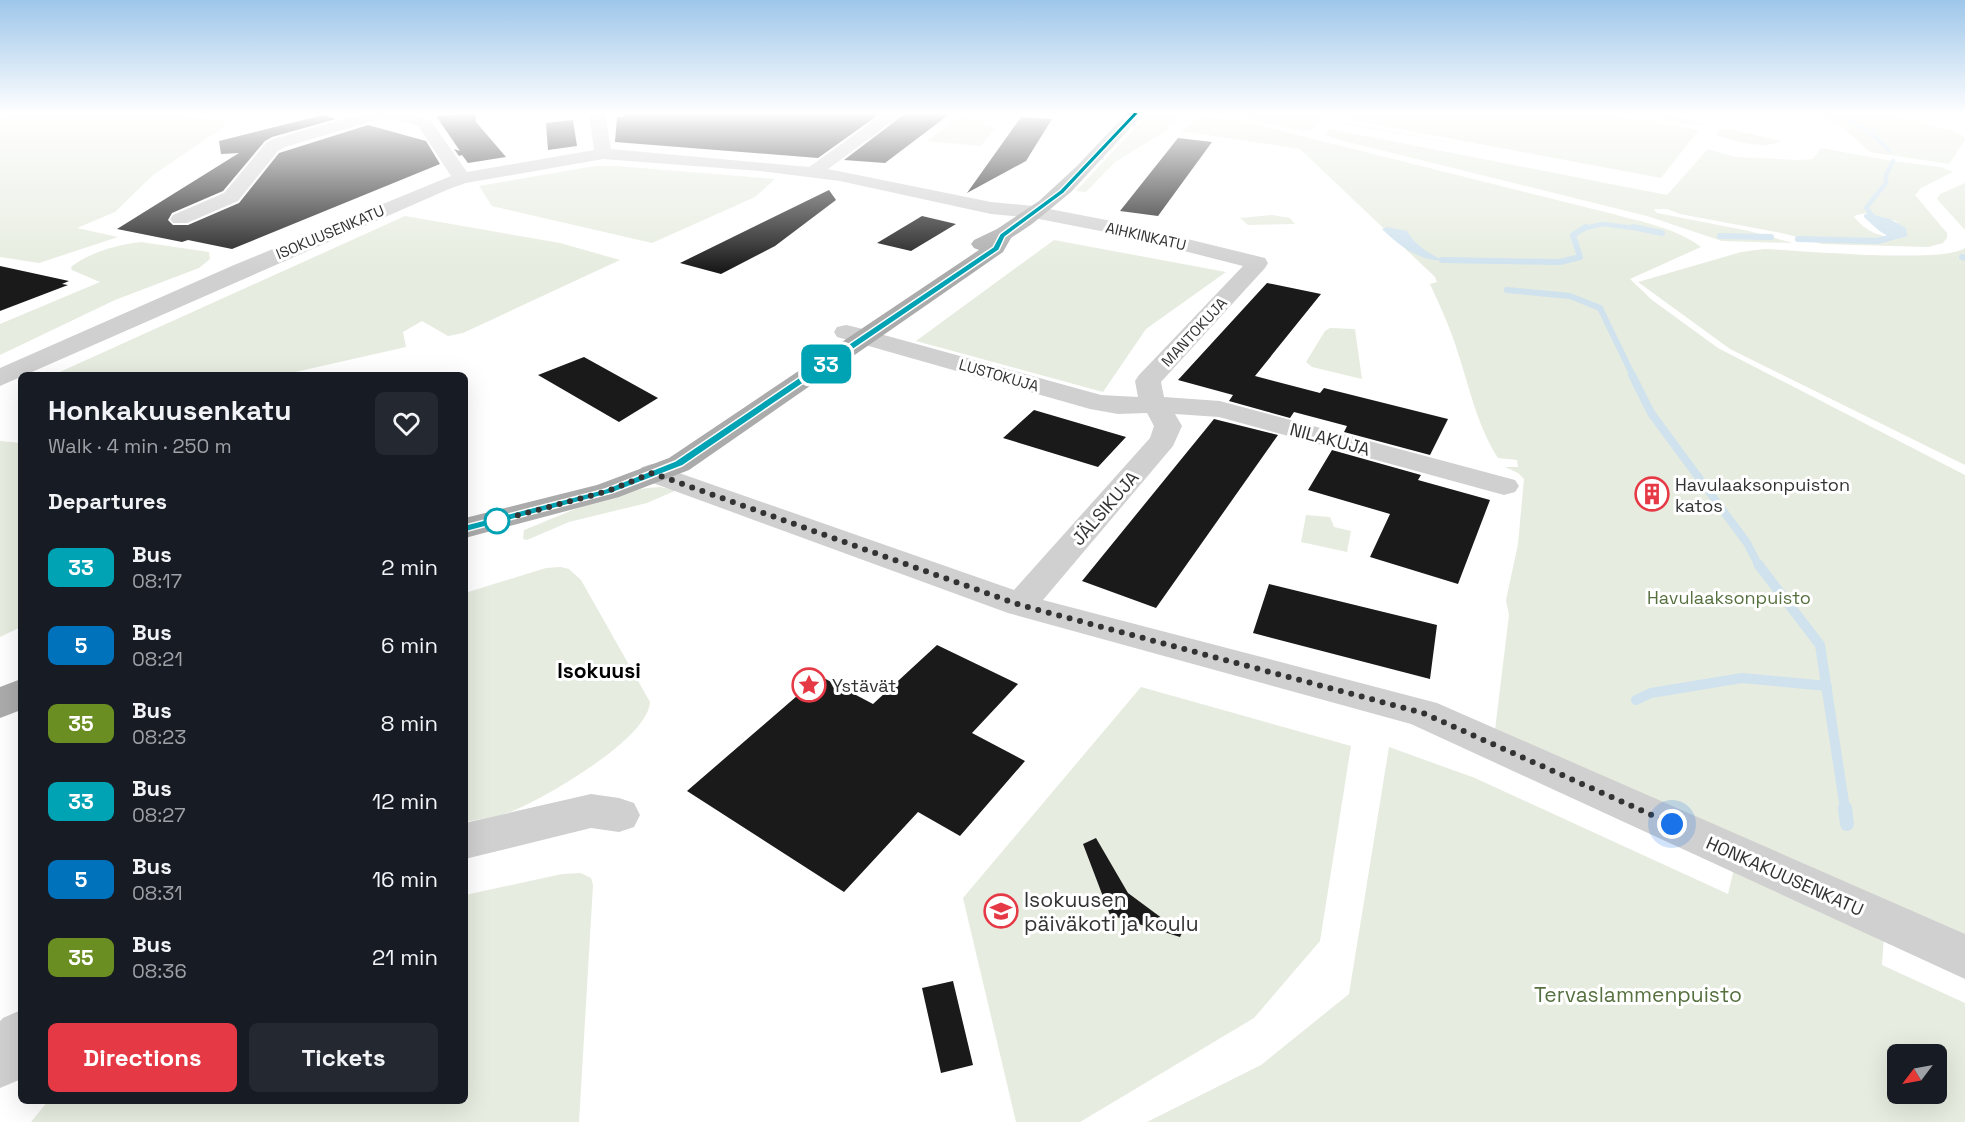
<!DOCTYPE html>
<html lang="en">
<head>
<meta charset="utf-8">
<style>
	:root { --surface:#171b24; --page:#242831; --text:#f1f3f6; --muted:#9ea1a6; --accent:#e63946 }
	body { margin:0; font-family:"Space Grotesk",sans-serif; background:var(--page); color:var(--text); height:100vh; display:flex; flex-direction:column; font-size:22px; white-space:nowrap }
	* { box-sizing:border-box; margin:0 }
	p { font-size:20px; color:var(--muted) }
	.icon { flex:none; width:33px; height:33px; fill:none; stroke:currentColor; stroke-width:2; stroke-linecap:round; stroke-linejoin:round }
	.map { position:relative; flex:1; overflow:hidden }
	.details { position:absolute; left:18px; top:372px; width:450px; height:732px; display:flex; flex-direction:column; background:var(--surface); border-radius:9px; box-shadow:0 6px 24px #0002 }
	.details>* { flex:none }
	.badge { padding:0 12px; border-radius:9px; font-size:21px; line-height:39px }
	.needle { width:39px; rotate:238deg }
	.fabs { position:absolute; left:1887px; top:1044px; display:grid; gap:12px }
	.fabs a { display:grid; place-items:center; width:60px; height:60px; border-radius:9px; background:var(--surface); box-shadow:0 6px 24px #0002; font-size:30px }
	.you { position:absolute; width:30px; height:30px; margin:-15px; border:4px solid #fff; border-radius:50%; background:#1a73e8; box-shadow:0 0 0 9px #1a73e833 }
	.map>.badge { position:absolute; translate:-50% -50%; box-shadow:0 0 0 3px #fff }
	h2 { padding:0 30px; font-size:22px; line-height:54px }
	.round { display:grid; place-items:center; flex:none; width:63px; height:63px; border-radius:9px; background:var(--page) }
	.head { display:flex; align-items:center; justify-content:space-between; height:102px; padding:0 30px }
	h1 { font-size:28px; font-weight:700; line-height:45px }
	.cta { display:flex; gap:12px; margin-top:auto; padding:12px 30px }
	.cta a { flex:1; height:69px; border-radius:9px; background:var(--accent); color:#fff; font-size:24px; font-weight:700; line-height:69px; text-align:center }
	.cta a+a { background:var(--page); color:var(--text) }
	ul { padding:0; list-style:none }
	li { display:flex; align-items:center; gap:18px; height:78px; padding:0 30px }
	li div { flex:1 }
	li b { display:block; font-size:22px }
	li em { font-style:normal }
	li .badge { min-width:66px; font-weight:700; text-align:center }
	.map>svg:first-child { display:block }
	.green { fill:#e6ecdf; fill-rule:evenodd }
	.water { fill:#cfe2ee }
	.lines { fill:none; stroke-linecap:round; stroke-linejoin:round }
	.stream-far4 { stroke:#cfe2ee; stroke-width:4.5 }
	.stream-far3 { stroke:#cfe2ee; stroke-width:6 }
	.stream-far2 { stroke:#cfe2ee; stroke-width:8 }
	.stream-far1 { stroke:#cfe2ee; stroke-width:10 }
	.stream { stroke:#cfe2ee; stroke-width:14 }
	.building { fill:#1a1a1a }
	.minor { fill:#d0d0d0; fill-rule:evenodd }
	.major { fill:#ababab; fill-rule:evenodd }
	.line { fill:#00a3b4; stroke:#fff; stroke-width:1.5 }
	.walk { stroke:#333; stroke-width:6; stroke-dasharray:0 10.8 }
	.stop-dot { fill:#fff; stroke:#00a3b4; stroke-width:3 }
	.labels { text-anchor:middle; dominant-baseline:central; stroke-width:6; stroke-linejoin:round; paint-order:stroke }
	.far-street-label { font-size:15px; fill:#333; stroke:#fff }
	.street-label { font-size:18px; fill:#333; stroke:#fff }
	.poi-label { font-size:18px; fill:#333; stroke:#fff; text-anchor:start }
	.park-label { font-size:18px; fill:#56703f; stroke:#fff }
	.quarter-label { font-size:21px; font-weight:bold; fill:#000; stroke:#fff }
	.near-poi-label { font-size:21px; fill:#333; stroke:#fff; text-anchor:start }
	.near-park-label { font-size:21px; fill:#56703f; stroke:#fff }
</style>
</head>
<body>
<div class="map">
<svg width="1965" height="1122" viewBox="0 0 1965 1122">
	<rect width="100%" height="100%" fill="#fff"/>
	<path class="green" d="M 25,113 C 91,113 161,108 225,123 L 225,126 L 153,175 L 115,212 L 77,228 L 118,237 L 39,263 L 0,257 L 0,118 Z
		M 1149,113 L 1182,113 L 1184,116 L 1167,126 L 1169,129 L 1115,162 L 1086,192 L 1076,191 Z
		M 1220,113 L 1313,113 L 1327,116 L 1311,130 L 1304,131 Z
		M 1356,113 L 1598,113 L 1699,130 L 1661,178 L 1346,119 Z
		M 1618,113 L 1663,113 L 1702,123 L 1703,126 Z
		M 1813,113 L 1885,113 L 1954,131 L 1965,137 L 1965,140 L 1949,164 L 1870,152 L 1842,127 Z
		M 961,115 L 995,128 L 981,146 L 927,141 Z
		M 1205,116 L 1257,125 L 1613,214 C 1642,222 1676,228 1701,247 L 1630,279 L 1652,300 L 1718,348 L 1965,475 L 1965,938 L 1886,904 L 1882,965 L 1965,1003 L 1965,1122 L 1147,1122 L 1261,1065 L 1349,994 L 1389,747 L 1475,778 L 1728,894 L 1741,839 L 1495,730 L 1509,615 L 1506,600 L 1518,544 L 1524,479 L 1518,473 L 1505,467 L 1518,467 L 1517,460 L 1498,458 C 1477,425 1470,389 1458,353 C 1451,329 1440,306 1430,284 L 1437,282 L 1435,277 L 1300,149 L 1180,131 ZM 1898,1054 L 1936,1054 L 1936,1094 L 1898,1094 Z
		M 1344,122 L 1479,148 L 1485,149 L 1339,123 Z
		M 1330,129 L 1667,195 L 1708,149 L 1736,157 L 1801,160 L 1813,159 L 1821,148 L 1892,161 L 1941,167 L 1953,172 L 1921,188 L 1915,195 L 1947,233 L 1947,238 L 1943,243 L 1928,247 L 1822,244 L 1786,234 L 1680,214 L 1667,209 L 1654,209 L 1657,213 L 1749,231 L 1793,243 L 1722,241 L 1647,216 L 1332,138 L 1325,134 ZM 1867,213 L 1896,221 L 1906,237 C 1885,239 1868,234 1854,217 L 1856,215 Z
		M 1720,129 L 1728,129 L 1782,141 C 1766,151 1733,140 1716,136 Z
		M 595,166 L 615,166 L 775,179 L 755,197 L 652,243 L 492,206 L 479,186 Z
		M 1965,183 L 1965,230 L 1937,199 L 1940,194 Z
		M 1272,215 L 1290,218 L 1295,224 L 1248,225 L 1240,218 Z
		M 405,216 L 560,243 L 620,260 L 463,333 L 448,336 L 422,321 L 403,332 L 406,347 L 282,375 L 53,375 Z
		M 1054,240 L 1226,272 L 1146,329 L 1103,392 L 916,341 Z
		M 141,242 L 209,252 L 210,259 L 199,268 L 115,300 L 0,355 L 0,324 L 100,282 L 72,270 L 71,267 C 88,253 119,244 141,242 Z
		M 1965,248 L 1965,465 L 1730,349 L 1638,282 L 1741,252 L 1764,249 C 1799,250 1943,264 1965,248 Z
		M 1330,328 L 1355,329 L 1362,379 L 1312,367 L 1306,362 L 1325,331 Z
		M 0,441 L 21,443 L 21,627 L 0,637 Z
		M 660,487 L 677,490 L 647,503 L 569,522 L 527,540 L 523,539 L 524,530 C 565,514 617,488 660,487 Z
		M 1306,515 L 1330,517 L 1334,527 L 1351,531 L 1347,552 L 1301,542 Z
		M 561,567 L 569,569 L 581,580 L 650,702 C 648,739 546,797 515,810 C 499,817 482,819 465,822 L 465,593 L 546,568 Z
		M 1141,687 L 1351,746 L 1320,941 L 1254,1018 L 1080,1122 L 1016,1122 L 963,898 Z
		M 581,873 L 591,878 L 593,885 L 579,1122 L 31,1122 L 48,1101 L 465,1101 L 465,895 L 562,874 Z"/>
	<path class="water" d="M 1867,213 L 1890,219 L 1906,228 L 1907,236 C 1890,244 1876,228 1864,217 L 1864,215 Z
		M 1387,227 L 1407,231 C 1416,246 1427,252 1442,260 C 1420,262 1397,244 1382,229 Z"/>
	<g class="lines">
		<path class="stream-far4" d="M 1834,113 L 1871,133 L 1889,150
			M 1878,222 L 1866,208 L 1886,183 L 1886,175 L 1893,161
			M 1581,229 L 1603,224 L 1641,229"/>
		<path class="stream-far3" d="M 1633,227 L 1662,233
			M 1720,236 L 1771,237
			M 1798,239 L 1878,241 L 1899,235
			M 1962,257 L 1965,258
			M 1442,260 L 1560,262 L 1580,257 L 1573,235 L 1586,227
			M 1507,290 L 1570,296 L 1600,308 L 1633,376"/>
		<path class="stream-far2" d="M 1632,375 L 1651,413 L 1747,543 L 1759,566"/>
		<path class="stream-far1" d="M 1758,564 L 1820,645 L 1845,809
			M 1636,700 L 1651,693 L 1742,678 L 1827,686"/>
		<path class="stream" d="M 1845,808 L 1847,824"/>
	</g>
	<path class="building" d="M 475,113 L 476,122 L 506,157 L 468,163 L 462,155 L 459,156 L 454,149 L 460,151 L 436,116 Z
		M 624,113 L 881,113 L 818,158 L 615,142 L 617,117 L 624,117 Z
		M 906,113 L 951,113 L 885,163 L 844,160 Z
		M 323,115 L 336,119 L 272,137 L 265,141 L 223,191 L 172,213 L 168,220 L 173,225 L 188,225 L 239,203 L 279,153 L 368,125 L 426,141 L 440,164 L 232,249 L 188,240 L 182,242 L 117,229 L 239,153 L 221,154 L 219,141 Z
		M 1021,117 L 1052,119 L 1026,161 L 967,193 Z
		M 573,120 L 577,146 L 548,150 L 546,123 Z
		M 1178,138 L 1212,142 L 1158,216 L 1120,211 Z
		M 829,190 L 836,200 L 775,246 L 721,274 L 680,263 Z
		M 922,216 L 956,224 L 911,251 L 877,243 Z
		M 0,266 L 69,281 L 62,284 L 68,285 L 0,311 Z
		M 1267,283 L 1321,294 L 1255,376 L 1320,393 L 1324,388 L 1448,419 L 1430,455 L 1344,432 L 1347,426 L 1294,412 L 1290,418 L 1229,401 L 1233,395 L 1178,380 Z
		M 584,357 L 658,398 L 619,422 L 538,375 Z
		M 1034,410 L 1126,437 L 1098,467 L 1003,438 Z
		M 1214,419 L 1278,435 L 1156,608 L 1082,581 Z
		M 1332,450 L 1421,475 L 1418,480 L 1490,500 L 1458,584 L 1370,557 L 1390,514 L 1308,490 Z
		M 1269,584 L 1437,625 L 1430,679 L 1253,633 Z
		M 937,645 L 1018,684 L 972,733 L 1025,761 L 960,836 L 918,812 L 844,892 L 687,791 L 820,676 L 873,704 Z
		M 1096,838 L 1128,893 L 1182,933 L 1180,937 L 1110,915 L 1083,844 Z
		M 953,981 L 973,1065 L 941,1073 L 922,988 Z"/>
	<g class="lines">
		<path class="minor" d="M 366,113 L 410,113 L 431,121 L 467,172 L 594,150 L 589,113 L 605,113 L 611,149 L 809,167 L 885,113 L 904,113 L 828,169 L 991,202 L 1034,206 L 1122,223 L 1265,258 L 1268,263 L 1265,268 L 1161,382 L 1164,397 L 1220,401 L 1515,480 L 1519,486 L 1515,492 L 1504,495 L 1219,417 L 1175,414 L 1182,426 L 1173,446 L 1043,600 L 1437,703 L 1965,934 L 1965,979 L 1411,724 L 1008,613 L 642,479 L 637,473 L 642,467 L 652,464 L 662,467 L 1014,590 L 1150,438 L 1154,426 L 1147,413 L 1118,414 L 1090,409 L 837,337 L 834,332 L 837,327 L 846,325 L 855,327 L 1101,395 L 1138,397 L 1135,381 L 1139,375 L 1243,266 L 1121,235 L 1034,218 L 991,214 L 840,181 L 760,171 L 603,159 L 466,183 L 449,189 L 0,386 L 0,368 L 234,265 L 451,176 L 419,127 L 412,123 L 382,118 L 285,147 L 278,151 L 238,201 L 187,223 L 173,223 L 170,219 L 173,215 L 224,193 L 266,143 L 273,139 Z
			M 591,794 L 619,798 L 634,803 L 640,815 L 634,827 L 619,832 L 591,828 L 465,859 L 465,823 Z
			M 21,1010 L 21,1077 L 19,1080 L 0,1088 L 0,1021 L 3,1018 Z"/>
		<path class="major" d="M 1127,113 L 1144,113 L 1071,192 L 1032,224 L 1011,238 L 1003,252 L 689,470 L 619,497 L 465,538 L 465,518 L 597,485 L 669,458 L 979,250 L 974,248 L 971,244 L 974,240 L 997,229 L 1039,201 L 1077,166 Z
			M 21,679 L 21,710 L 0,718 L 0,687 Z"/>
	</g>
	<linearGradient id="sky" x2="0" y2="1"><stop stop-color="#9ec6ea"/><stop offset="0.42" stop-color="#fff"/><stop offset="1" stop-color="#fff" stop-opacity="0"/></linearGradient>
	<rect width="1965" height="270" fill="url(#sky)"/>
	<path class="line" d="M 1134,112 L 1139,113 L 1064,193 L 1005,237 L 999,250 L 682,466 L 612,493 L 465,532 L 459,528 L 461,526 L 605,489 L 675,461 L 993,247 L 1000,234 L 1060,190 Z"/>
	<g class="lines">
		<path class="walk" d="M 497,521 L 608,491 L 652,473 L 1020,605 L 1423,713 L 1672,824"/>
	</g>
	<defs>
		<g id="building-ring" transform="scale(1.725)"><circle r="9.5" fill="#fff" stroke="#e63946" stroke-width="1.5"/><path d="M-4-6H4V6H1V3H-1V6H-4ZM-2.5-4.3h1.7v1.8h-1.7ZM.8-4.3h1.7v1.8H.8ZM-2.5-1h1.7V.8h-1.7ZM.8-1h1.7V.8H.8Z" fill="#e63946"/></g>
		<g id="sight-ring" transform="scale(1.725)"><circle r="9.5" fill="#fff" stroke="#e63946" stroke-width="1.5"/><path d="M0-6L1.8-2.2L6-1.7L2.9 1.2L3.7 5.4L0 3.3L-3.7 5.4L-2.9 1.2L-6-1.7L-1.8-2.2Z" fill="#e63946"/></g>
		<g id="school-ring" transform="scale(1.725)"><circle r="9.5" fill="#fff" stroke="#e63946" stroke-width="1.5"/><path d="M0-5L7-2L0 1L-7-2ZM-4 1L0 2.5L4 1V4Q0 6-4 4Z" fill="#e63946"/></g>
	</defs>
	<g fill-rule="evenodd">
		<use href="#building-ring" x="1652" y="494"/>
		<use href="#sight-ring" x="809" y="685"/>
		<use href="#school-ring" x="1001" y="911"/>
	</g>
	<circle class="stop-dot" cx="497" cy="521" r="12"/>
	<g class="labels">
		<g class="far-street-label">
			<text transform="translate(330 232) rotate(-23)">ISOKUUSENKATU</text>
			<text transform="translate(1146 236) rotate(13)">AIHKINKATU</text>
			<text transform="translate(1194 332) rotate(-47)">MANTOKUJA</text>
			<text transform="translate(999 375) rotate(16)">LUSTOKUJA</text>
		</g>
		<g class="street-label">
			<text transform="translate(1330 439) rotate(15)">NILAKUJA</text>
			<text transform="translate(1105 508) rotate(-49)">JÄLSIKUJA</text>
			<text transform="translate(1785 876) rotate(24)">HONKAKUUSENKATU</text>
		</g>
		<g class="poi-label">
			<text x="1675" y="484">Havulaaksonpuiston<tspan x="1675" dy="21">katos</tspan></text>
			<text x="832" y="685">Ystävät</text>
		</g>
		<g class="park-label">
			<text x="1729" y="597">Havulaaksonpuisto</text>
		</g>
		<g class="quarter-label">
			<text x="599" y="670">Isokuusi</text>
		</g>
		<g class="near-poi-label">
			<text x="1024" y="899">Isokuusen<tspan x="1024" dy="24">päiväkoti ja koulu</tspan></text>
		</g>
		<g class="near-park-label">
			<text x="1638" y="994">Tervaslammenpuisto</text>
		</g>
	</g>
</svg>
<div class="fabs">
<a><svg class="needle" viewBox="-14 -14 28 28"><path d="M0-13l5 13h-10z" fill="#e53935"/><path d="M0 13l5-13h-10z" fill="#9ea1a6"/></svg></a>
</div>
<div class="you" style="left:1672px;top:824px"></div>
<b class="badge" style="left:826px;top:364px;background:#00a3b4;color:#fff">33</b>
<section class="details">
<div class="head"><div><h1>Honkakuusenkatu</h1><p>Walk · 4 min · 250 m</p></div><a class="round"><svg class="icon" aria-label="heart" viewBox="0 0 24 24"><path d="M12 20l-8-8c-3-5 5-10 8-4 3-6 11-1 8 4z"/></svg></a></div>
<h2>Departures</h2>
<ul>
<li><span class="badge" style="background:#00a3b4;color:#fff">33</span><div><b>Bus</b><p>08:17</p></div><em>2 min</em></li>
<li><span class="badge" style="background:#0072bc;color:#fff">5</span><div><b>Bus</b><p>08:21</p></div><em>6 min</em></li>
<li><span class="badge" style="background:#6b8e23;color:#fff">35</span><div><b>Bus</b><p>08:23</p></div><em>8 min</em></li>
<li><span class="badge" style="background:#00a3b4;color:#fff">33</span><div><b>Bus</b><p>08:27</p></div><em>12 min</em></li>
<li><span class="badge" style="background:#0072bc;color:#fff">5</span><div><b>Bus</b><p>08:31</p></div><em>16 min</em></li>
<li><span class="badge" style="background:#6b8e23;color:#fff">35</span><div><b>Bus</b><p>08:36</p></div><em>21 min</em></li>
</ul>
<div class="cta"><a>Directions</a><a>Tickets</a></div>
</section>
</div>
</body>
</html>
